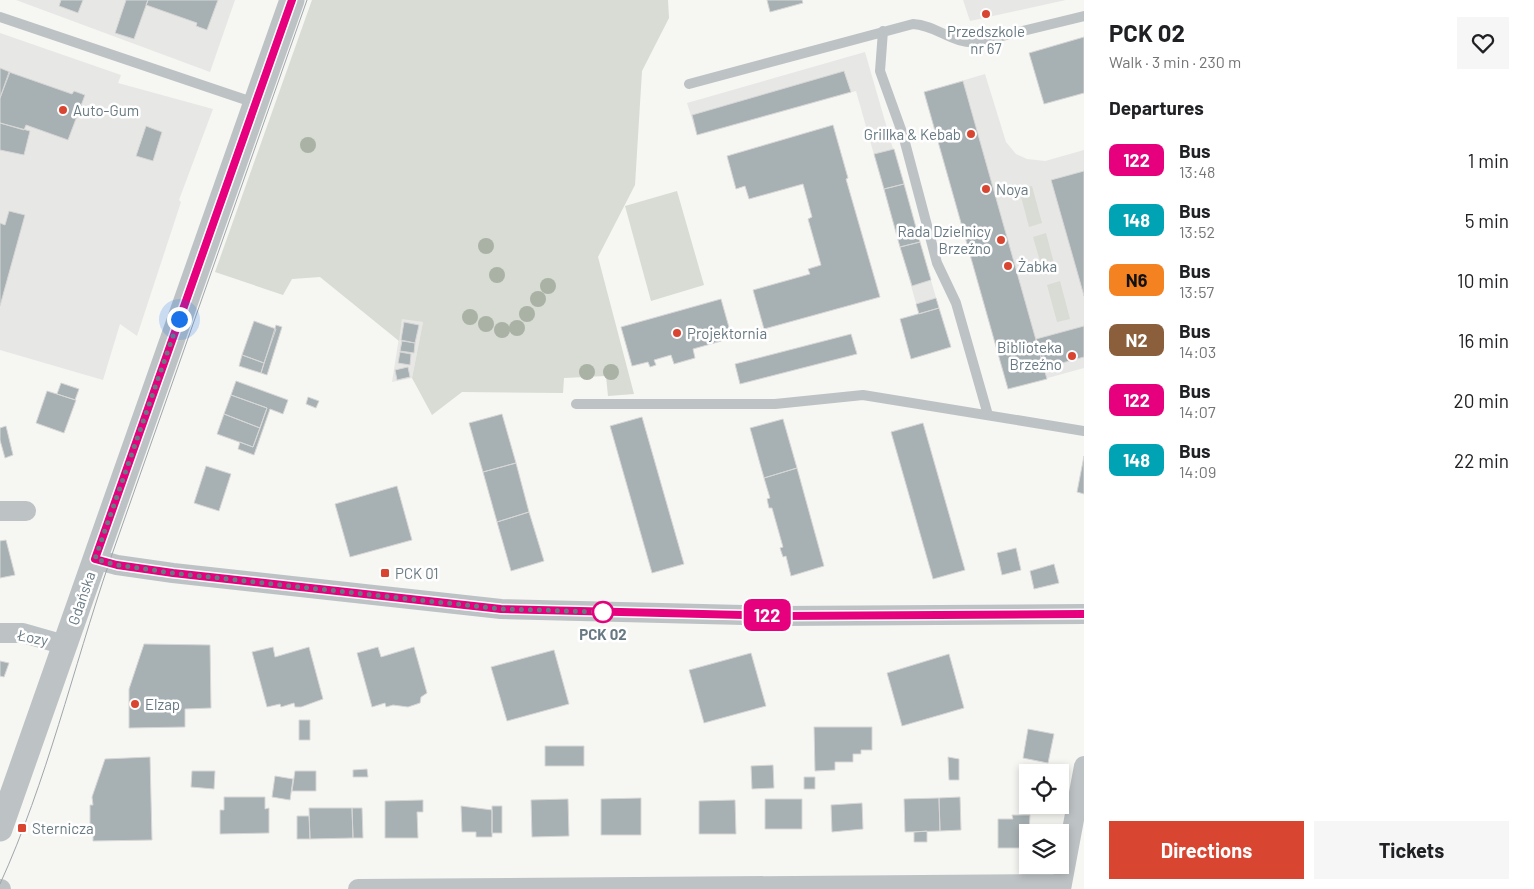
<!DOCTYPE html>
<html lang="en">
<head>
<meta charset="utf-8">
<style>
	:root { --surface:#fff; --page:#f6f6f6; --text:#202124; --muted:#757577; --accent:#d84531 }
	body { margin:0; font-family:Barlow,sans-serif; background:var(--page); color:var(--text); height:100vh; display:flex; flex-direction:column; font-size:19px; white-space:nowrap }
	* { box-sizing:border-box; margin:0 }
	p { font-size:16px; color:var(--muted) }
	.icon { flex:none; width:28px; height:28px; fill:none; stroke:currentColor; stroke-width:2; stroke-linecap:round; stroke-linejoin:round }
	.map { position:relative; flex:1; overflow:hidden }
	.details { display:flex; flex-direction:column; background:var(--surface); width:450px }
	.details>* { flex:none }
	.badge { padding:0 10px; border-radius:8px; font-size:18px; line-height:32px }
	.tools { position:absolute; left:1019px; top:764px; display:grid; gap:10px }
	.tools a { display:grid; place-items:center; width:50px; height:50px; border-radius:0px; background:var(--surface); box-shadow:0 2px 8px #0003; font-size:25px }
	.you { position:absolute; width:25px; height:25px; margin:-12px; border:4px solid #fff; border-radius:50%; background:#1a73e8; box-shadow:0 0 0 8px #1a73e833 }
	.map>.badge { position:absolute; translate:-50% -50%; box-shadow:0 0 0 2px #fff }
	h2 { padding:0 25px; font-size:19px; line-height:45px }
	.round { display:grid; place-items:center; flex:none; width:52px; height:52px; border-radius:0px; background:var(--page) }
	.head { display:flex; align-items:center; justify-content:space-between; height:85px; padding:0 25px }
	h1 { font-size:24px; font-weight:700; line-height:38px }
	.primary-button { display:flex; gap:10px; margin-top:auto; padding:10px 25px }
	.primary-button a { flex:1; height:58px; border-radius:0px; background:var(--accent); color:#fff; font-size:20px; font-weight:700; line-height:58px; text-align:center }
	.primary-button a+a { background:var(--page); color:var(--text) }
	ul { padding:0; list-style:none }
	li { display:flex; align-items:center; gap:15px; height:60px; padding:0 25px }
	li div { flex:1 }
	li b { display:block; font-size:19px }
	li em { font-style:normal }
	li .badge { min-width:55px; font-weight:700; text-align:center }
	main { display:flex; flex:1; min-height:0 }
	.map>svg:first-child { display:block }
	.built { fill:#e7e7e6 }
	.green { fill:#d8dcd4 }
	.building { fill:#a7b0b3; stroke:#d7d7d5 }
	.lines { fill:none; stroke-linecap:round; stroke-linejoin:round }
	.service { stroke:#bdc2c4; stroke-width:10 }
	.minor { stroke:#bdc2c4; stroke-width:20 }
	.tertiary { stroke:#bdc2c4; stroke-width:25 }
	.tram { stroke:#9fa6aa; stroke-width:1 }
	.tree { fill:#aab1a5 }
	.line-casing { stroke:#fff; stroke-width:11 }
	.line { stroke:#e6007e; stroke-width:8 }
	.walk { stroke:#677982; stroke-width:5; stroke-dasharray:0 9 }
	.poi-dot { fill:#d84531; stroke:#fff; stroke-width:2 }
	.stop-dot { fill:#fff; stroke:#e6007e; stroke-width:2.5 }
	.labels { text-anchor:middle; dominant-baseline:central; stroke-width:5; stroke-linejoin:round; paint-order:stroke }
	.poi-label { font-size:15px; fill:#677982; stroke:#fff; text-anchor:start }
	.street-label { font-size:15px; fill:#677982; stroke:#fff }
	.stop-label { font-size:15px; font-weight:bold; fill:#677982; stroke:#fff }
</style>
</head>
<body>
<main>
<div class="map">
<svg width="1084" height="889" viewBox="0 0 1084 889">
	<rect width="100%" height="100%" fill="#f6f6f3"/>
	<path class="built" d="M 16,0 L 235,0 L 210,72 Z
		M 963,0 L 1066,0 L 970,21 Z
		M 0,33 L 121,75 L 118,83 L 213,109 L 179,200 L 181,202 L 137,336 L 120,324 L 103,380 L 0,350 Z
		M 865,52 L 939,308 L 919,314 L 856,91 L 697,135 L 687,103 Z
		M 985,74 L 1006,142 L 1016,154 L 1027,159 L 1045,161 L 1084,150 L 1084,368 L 1008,389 L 924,92 Z
		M 402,318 L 423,322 L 412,378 L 392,382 Z"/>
	<path class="green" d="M 312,0 L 668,0 L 669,18 L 642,71 L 635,185 L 598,257 L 634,394 L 608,396 L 606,376 L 564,378 L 563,393 L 462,392 L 432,415 L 412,378 L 423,322 L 402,319 L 399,341 L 320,277 L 292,279 L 283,295 L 215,272 Z
		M 1032,186 L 1042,223 L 1029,227 L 1019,189 Z
		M 677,191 L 704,285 L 651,301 L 625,206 Z
		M 1046,233 L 1056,271 L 1044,275 L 1033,237 Z
		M 1060,281 L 1070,319 L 1057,322 L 1047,285 Z"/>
	<path class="building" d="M 61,0 L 83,0 L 78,13 L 59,6 Z
		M 126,0 L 148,0 L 134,39 L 115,33 Z
		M 148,0 L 218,0 L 207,30 L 196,26 L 197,23 L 146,5 Z
		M 767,0 L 802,0 L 803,3 L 770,12 Z
		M 1084,37 L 1084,93 L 1044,104 L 1029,53 Z
		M 0,68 L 10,72 L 0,98 Z
		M 844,71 L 851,92 L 697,135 L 692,115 Z
		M 9,72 L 72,94 L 74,91 L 85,95 L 68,140 L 26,125 L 24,130 L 0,123 L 0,98 Z
		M 963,81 L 1047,379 L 1008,389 L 924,92 Z
		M 0,123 L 30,131 L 24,155 L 0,150 Z
		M 833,125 L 848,178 L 846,179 L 880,297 L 764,329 L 753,290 L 810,274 L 808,269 L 821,265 L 808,219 L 812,217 L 803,184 L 749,199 L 745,186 L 736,189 L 727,156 Z
		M 146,126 L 162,132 L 153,161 L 136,156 Z
		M 894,149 L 904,184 L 884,189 L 874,154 Z
		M 1084,171 L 1084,296 L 1051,180 Z
		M 904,184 L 920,242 L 900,247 L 884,189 Z
		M 9,211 L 25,215 L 0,306 L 0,223 L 5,225 Z
		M 920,242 L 931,280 L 912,286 L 900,247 Z
		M 936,298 L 939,308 L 919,314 L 916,304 Z
		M 721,299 L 732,338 L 693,349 L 695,358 L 674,364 L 671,355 L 654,360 L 656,365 L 650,367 L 648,362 L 632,366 L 621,327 Z
		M 939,308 L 951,347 L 911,359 L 900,319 Z
		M 254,321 L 276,329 L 264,363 L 242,355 Z
		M 404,322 L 419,325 L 415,343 L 401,340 Z
		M 276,325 L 282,327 L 267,375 L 261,373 Z
		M 1084,326 L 1084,357 L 1044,368 L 1036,339 Z
		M 851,334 L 857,354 L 740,384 L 735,364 Z
		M 402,341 L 415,343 L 414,353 L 400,351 Z
		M 400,352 L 411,354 L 410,365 L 398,363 Z
		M 242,355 L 264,363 L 261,373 L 239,366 Z
		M 408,367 L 410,377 L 397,380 L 395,370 Z
		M 236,381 L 288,400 L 283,414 L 270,409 L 254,455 L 238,449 L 240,442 L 253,447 L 267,408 L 231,395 Z
		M 61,383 L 79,389 L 75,400 L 57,394 Z
		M 47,391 L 76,400 L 64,433 L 36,423 Z
		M 231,395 L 267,408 L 260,428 L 224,414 Z
		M 308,397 L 319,401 L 316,408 L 306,404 Z
		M 224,414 L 260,428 L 253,447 L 217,434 Z
		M 502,414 L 516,463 L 483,472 L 469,423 Z
		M 642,417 L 684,564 L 652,573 L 610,426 Z
		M 783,419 L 797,468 L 764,478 L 750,428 Z
		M 923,423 L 965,570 L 933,579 L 891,432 Z
		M 6,426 L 13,455 L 5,458 L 0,440 L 0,428 Z
		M 1084,456 L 1084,494 L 1077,492 Z
		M 516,463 L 529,512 L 497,522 L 483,472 Z
		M 206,466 L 231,474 L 219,511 L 194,503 Z
		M 797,468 L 824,566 L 791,576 L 786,556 L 783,557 L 780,548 L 783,547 L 772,508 L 769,508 L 767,499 L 770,498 L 764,478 Z
		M 397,486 L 412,540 L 350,557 L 335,504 Z
		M 529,512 L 544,561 L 511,571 L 497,522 Z
		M 6,540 L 15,575 L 0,578 L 0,541 Z
		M 1016,548 L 1021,570 L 1002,575 L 997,553 Z
		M 1054,564 L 1059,583 L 1034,589 L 1030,571 Z
		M 144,644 L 210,645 L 211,708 L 185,709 L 185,727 L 129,728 L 129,689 Z
		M 273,647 L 275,657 L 309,647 L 323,699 L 301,707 L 295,707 L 294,703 L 281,707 L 280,704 L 267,707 L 252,652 Z
		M 378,647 L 381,657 L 414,647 L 427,693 L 421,697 L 420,703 L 408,707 L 393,705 L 386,707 L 385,703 L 372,707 L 357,653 Z
		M 554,650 L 569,704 L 507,721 L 491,667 Z
		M 751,653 L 766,706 L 704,723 L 689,670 Z
		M 949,654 L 964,708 L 902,726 L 887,673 Z
		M 0,661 L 9,663 L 4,677 L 0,676 Z
		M 299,720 L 310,720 L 310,740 L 299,740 Z
		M 814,727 L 872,727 L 872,750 L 861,750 L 861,754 L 853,754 L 853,762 L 835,762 L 835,770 L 815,771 Z
		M 1028,729 L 1054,734 L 1048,763 L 1023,758 Z
		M 545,746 L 584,746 L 584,766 L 545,766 Z
		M 150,757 L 152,840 L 93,841 L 93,834 L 90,834 L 90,805 L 93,805 L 92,797 L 105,759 Z
		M 948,757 L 959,759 L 959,780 L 949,780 Z
		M 773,765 L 774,788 L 752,789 L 751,766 Z
		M 367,769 L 368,777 L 353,777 L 353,770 Z
		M 192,771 L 215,771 L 214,789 L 191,787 Z
		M 295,771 L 316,771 L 316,791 L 292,791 Z
		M 275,776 L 293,779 L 290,800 L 272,797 Z
		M 804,777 L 815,777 L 815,789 L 804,789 Z
		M 224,797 L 265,797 L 265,809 L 269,808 L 269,833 L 220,834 L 220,810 L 224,810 Z
		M 960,797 L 961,830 L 940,831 L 939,798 Z
		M 641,798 L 641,835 L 601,835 L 601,799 Z
		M 939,798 L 940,831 L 905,832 L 904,799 Z
		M 568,799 L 569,836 L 532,837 L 531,800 Z
		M 765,799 L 802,799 L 802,829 L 765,829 Z
		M 423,800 L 423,812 L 417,812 L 418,838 L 385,838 L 385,801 Z
		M 735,800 L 736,834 L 699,834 L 699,801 Z
		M 862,803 L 863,829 L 832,832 L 831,805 Z
		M 461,806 L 492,810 L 492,837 L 476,837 L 476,832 L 462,832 Z
		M 492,806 L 502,806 L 502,833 L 492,833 Z
		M 309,808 L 352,808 L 353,838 L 310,839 Z
		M 352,808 L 362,808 L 363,838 L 353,838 Z
		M 1012,815 L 1030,815 L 1028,848 L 998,848 L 998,819 L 1013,819 Z
		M 297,816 L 309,816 L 310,839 L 297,839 Z
		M 927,831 L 927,842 L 914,842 L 914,832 Z"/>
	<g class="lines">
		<path class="service" d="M 0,17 L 255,103
			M 883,31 L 880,71 L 903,135 L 937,263 L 956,303 L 988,415
			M 689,84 L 913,24 C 937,25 953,45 978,42 L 1084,16
			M 576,404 L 775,404 L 863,395 L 1084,431"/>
		<path class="minor" d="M 0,511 L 26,511
			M 95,559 L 117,565 L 173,573 L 501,609 L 780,616 L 1084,614
			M 0,633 L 23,633 L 65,645
			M 0,889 L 1,889
			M 358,889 L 1062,884
			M 1061,889 L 1084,766"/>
		<path class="tertiary" d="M 0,829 L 292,0"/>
		<path class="tram" d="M 0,884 C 47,781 73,669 109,563 L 307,0"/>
	</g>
	<g class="tree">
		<circle cx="308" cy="145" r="8"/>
		<circle cx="486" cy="246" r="8"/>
		<circle cx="497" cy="275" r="8"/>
		<circle cx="548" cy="286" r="8"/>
		<circle cx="538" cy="299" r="8"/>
		<circle cx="527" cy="314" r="8"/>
		<circle cx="470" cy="317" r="8"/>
		<circle cx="486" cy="324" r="8"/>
		<circle cx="517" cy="328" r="8"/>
		<circle cx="502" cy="330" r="8"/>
		<circle cx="587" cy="372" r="8"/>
		<circle cx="611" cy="372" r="8"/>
	</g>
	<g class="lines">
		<g class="line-casing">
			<path id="line" d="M 292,0 L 95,559 L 117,565 L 173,573 L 501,609 L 780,616 L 1084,614"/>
		</g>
		<use href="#line" class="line"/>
		<path class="walk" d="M 179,319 L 95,559 L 117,565 L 173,573 L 501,609 L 605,612 L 603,612"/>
	</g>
	<g class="poi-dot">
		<circle cx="986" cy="14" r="5"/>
		<circle cx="63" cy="110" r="5"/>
		<circle cx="971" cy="134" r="5"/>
		<circle cx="986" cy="189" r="5"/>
		<circle cx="1001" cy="240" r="5"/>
		<circle cx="1008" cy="266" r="5"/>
		<circle cx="677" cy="333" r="5"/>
		<circle cx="1072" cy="356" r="5"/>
		<rect x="380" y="568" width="10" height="10" rx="2.5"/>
		<circle cx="135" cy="704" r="5"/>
		<rect x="17" y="823" width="10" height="10" rx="2.5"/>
	</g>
	<circle class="stop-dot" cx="603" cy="612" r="10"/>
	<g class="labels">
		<g class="poi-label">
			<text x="986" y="31" text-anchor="middle">Przedszkole<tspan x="986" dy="17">nr 67</tspan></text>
			<text x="73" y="110">Auto-Gum</text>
			<text x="961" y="134" text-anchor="end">Grillka &amp; Kebab</text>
			<text x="996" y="189">Noya</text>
			<text x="991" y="231" text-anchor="end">Rada Dzielnicy<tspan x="991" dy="17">Brzeźno</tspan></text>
			<text x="1018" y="266">Żabka</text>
			<text x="687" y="333">Projektornia</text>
			<text x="1062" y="347" text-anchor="end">Biblioteka<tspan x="1062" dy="17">Brzeźno</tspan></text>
			<text x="395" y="573">PCK 01</text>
			<text x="145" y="704">Elzap</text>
			<text x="32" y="828">Sternicza</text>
		</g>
		<g class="street-label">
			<text transform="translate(81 598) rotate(-71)">Gdańska</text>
			<text transform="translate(33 637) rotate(11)">Łozy</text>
		</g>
		<g class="stop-label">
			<text x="603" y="634">PCK 02</text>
		</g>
	</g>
</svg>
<div class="tools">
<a><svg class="icon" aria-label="locate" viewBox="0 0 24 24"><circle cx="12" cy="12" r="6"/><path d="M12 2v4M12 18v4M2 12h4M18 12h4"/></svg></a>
<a><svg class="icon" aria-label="layers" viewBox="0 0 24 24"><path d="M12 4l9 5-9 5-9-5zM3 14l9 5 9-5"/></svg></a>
</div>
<div class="you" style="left:179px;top:319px"></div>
<b class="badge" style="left:767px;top:615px;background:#e6007e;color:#fff">122</b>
</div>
<section class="details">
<div class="head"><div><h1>PCK 02</h1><p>Walk · 3 min · 230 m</p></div><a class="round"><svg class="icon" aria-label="heart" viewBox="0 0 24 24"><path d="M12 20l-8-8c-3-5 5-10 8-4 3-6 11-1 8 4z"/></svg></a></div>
<h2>Departures</h2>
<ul>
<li><span class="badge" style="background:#e6007e;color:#fff">122</span><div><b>Bus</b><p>13:48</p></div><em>1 min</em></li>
<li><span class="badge" style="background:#00a3b4;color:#fff">148</span><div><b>Bus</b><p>13:52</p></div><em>5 min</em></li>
<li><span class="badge" style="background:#f58220;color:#111">N6</span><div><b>Bus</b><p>13:57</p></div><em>10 min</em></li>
<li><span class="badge" style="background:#8b5e3c;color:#fff">N2</span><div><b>Bus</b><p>14:03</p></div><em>16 min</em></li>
<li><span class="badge" style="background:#e6007e;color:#fff">122</span><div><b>Bus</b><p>14:07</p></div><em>20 min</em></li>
<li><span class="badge" style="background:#00a3b4;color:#fff">148</span><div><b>Bus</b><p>14:09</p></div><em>22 min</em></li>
</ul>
<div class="primary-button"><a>Directions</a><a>Tickets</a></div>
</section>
</main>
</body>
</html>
